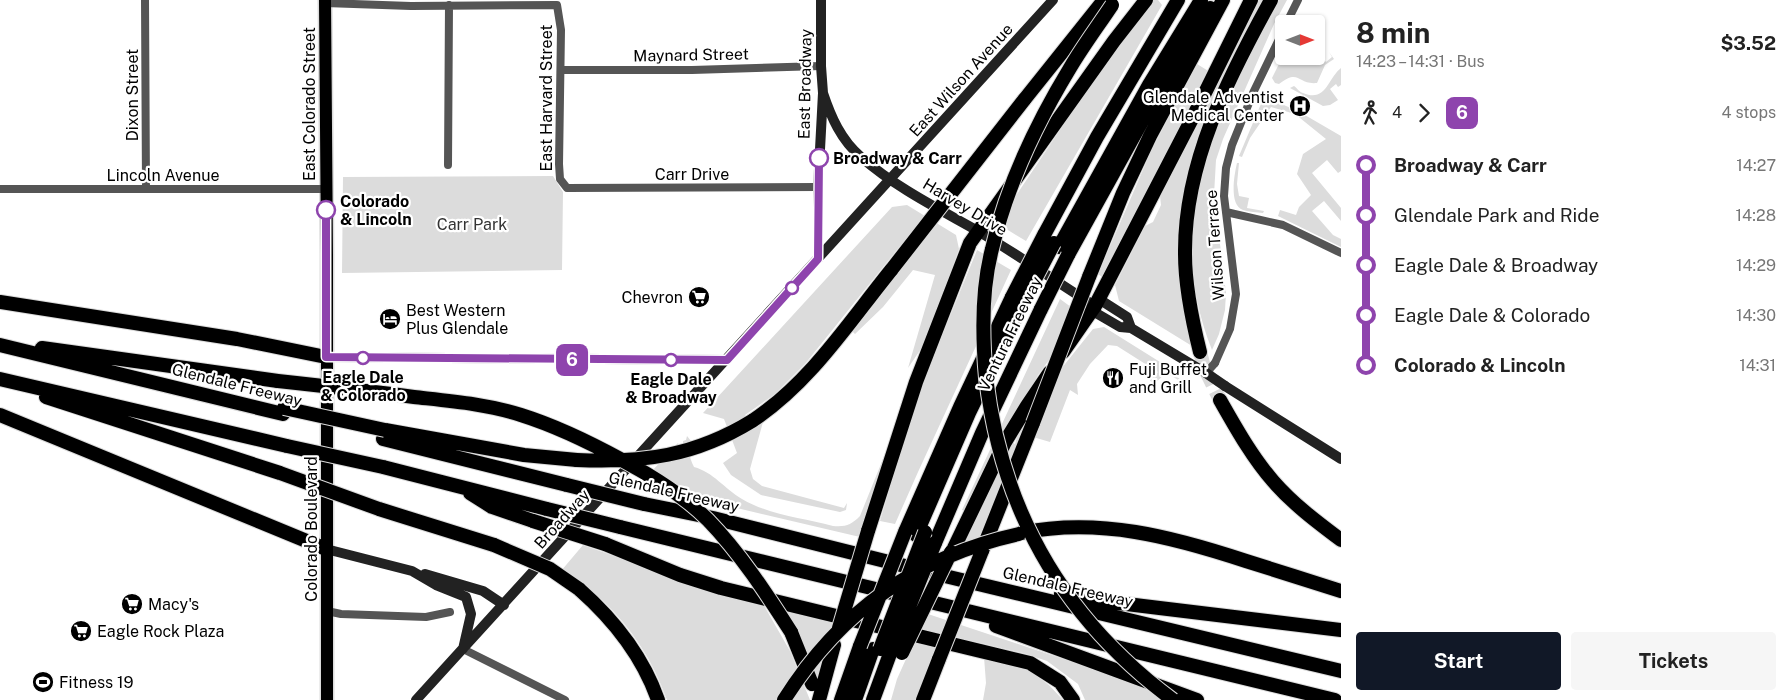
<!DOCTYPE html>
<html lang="en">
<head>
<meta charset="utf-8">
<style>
	:root { --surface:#fff; --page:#f6f6f6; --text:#222; --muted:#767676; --accent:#111827 }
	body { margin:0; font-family:"Public Sans",sans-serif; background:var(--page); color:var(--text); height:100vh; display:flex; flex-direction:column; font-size:19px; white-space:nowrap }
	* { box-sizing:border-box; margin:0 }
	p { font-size:16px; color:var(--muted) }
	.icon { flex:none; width:28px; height:28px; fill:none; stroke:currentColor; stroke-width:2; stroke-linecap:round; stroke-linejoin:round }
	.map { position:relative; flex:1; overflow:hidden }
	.sheet { display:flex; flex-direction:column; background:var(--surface); width:450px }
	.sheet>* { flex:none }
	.badge { padding:0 10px; border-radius:8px; font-size:18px; line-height:32px }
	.needle { width:32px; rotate:90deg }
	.controls { position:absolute; left:1275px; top:15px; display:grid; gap:10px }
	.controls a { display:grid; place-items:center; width:50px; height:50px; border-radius:5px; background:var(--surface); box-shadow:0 1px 4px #0004; font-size:25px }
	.map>.badge { position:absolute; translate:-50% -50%; box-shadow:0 0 0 2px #fff }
	.legs { display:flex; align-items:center; gap:8px; height:55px; padding:0 15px; font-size:16px }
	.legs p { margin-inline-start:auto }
	.head { display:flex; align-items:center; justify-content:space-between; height:85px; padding:0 15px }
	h1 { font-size:28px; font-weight:700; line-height:38px }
	.button { display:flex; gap:10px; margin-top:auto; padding:10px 15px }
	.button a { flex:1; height:58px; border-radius:5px; background:var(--accent); color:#fff; font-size:20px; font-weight:700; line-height:58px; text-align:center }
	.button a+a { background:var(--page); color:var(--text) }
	ul { padding:0 15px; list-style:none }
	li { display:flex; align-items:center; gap:18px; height:50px; font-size:19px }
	li i { display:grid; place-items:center; width:8px; height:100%; margin:0 6px; background:currentColor }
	li i::after { content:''; width:12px; height:12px; margin:-6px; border:4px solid; border-radius:50%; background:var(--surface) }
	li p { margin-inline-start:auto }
	li:first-child i { background:linear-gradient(#0000 50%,currentColor 0) }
	li:last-child i { background:linear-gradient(currentColor 50%,#0000 0) }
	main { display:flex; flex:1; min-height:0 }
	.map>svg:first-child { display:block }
	.green { fill:#dcdcdc }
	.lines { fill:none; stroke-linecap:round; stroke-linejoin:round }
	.highway-tunnel { stroke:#d9d9d9; stroke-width:14; stroke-dasharray:14 7; stroke-linecap:butt }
	.primary-casing { stroke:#dbdbdb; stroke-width:15 }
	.highway-casing { stroke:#dbdbdb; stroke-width:16 }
	.street { stroke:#555; stroke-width:8 }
	.secondary { stroke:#222; stroke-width:10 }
	.primary { stroke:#000; stroke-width:12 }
	.highway { stroke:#000; stroke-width:14 }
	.highway-bridge-casing { stroke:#dbdbdb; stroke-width:16; stroke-linecap:butt }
	.street-bridge { stroke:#555; stroke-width:8 }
	.secondary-bridge { stroke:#222; stroke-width:10 }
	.highway-bridge { stroke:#000; stroke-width:14 }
	.line-1-casing { stroke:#fff; stroke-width:11 }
	.line-1 { stroke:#8e44ad; stroke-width:8 }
	.stop-1-dot { fill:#fff; stroke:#8e44ad; stroke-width:2.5 }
	.labels { text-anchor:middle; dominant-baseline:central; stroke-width:4.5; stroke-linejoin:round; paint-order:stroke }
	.street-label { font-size:16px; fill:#000; stroke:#fff }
	.poi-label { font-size:16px; fill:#000; stroke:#fff; text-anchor:start }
	.stop-label { font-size:16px; font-weight:bold; fill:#000; stroke:#fff; text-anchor:start }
	.park-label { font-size:16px; fill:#333; stroke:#fff }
</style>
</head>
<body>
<main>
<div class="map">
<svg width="1341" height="700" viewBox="0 0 1341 700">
	<rect width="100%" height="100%" fill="#fff"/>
	<path class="green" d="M 1153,0 L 1158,0 L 1162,5 L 1026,241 L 1003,227 L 1007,209 L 1103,66 Z
		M 1257,0 L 1266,0 L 1201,129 L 1190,170 L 1192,346 L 1119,301 L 1115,285 L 1145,226 L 1153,222 L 1161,205 L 1160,196 Z
		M 1279,0 L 1287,0 L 1274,24 L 1223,139 L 1216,160 L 1214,195 L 1226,293 L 1225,310 L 1219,334 L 1212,350 C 1160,219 1218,113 1279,0 Z
		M 1316,51 L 1326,62 L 1332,57 L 1329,52 L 1334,59 L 1325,65 L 1317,83 C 1297,85 1300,68 1279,84 L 1275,83 L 1272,78 L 1280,62 C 1287,63 1294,61 1299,56 L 1316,56 Z
		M 1197,64 L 1210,72 L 1102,277 L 1098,274 L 1152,149 Z
		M 1341,68 L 1341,85 L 1338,87 L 1336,84 L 1330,89 L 1338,100 L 1330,105 L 1323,106 L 1290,88 L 1294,86 C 1297,88 1299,92 1303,93 C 1326,103 1328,78 1341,68 Z
		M 1267,98 L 1298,111 L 1341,136 L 1341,171 L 1338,173 L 1327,160 L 1312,173 L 1341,208 L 1341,221 L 1324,201 L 1312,211 L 1333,235 L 1341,239 L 1341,247 L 1278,216 L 1280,210 L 1296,215 L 1299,207 L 1311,195 L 1297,174 L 1303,154 L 1326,139 L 1295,114 L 1271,107 L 1250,138 L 1242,157 L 1239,156 L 1263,99 Z
		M 1237,163 L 1239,163 L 1237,184 L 1239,196 L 1249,198 L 1247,208 L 1264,211 L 1263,213 C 1257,212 1249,212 1243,210 C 1229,205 1234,176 1237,163 Z
		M 553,176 L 563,192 L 562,270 L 342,273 L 343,177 Z
		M 907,205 L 956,235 L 959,249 L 925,343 L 908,368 L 935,275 L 913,270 L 883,307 L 855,334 L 852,331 L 909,253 L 900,246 L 805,364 L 775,394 L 745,415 L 751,428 L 763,422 L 750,469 L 753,479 L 762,486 L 844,508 L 847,503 L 846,510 L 840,512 L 761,495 L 731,475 L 723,463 L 737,453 L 724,419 L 703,413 L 892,207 Z
		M 977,250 L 1011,270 L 918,472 L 895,524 L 880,521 L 915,402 Z
		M 1060,299 L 1082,315 L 1038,375 L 966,512 L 962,510 Z
		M 1104,327 L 1160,362 L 1166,370 L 1183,381 L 1182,382 L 1166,373 L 1153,385 L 1150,380 L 1158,372 L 1117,346 L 1108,345 L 1090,364 L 1077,384 L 1078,395 L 1070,390 L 1050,442 L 1033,437 L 1049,384 L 1093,329 Z
		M 1019,430 L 1022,431 L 976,550 L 961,545 L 1012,442 L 1015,444 Z
		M 687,436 L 691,441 C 687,450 690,459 694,467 C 713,472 725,489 742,499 C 769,515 803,518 833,526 C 846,527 851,525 860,516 L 885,454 L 886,455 L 860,537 L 639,485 L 678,443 L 679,445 L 683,443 L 683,441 L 686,440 Z
		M 583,545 L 684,581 L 762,602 L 790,651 L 810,700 L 667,700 C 653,661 632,628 602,600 C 590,589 574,580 561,571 Z
		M 781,607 L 836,621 L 817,686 Z
		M 928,614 L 1186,700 L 1085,700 L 1078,684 L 1047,661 L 1023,653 L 921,629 Z
		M 915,639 L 939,644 L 920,700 L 891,700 L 897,679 Z
		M 984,657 L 1028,669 L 1050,686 L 1063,700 L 983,700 L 986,683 Z"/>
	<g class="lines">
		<path class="highway-tunnel" d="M 1200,352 L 1204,367 L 1220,400"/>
		<g class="primary-casing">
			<path id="primary" d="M 325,0 L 327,254 L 327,700"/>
		</g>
		<g class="highway-casing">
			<path id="highway" d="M 1024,100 L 1104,0
				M 1044,235 L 1097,137 L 1178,0
				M 1059,247 L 1149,85 L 1201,0
				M 1068,255 L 1167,76 L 1210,8
				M 1089,277 L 1123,193 L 1150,136 L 1223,0
				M 0,302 L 237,339 L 326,357
				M 0,345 L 283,414
				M 42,348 L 278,381
				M 1063,352 L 1095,306 L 1194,115 L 1251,0
				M 1200,352 C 1192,320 1185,287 1185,254 C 1184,163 1228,78 1271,0
				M 0,379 L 287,446
				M 46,397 L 280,473
				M 1220,400 C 1236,428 1252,457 1273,481 C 1293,504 1317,522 1341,540
				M 0,415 L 326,549
				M 752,421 C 810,383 849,322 892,269
				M 385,430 L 524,455 L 577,460
				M 383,439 L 567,485
				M 383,467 L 547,509
				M 470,493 L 492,507 L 533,521
				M 644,504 L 713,518 L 949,577 L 1341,671
				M 379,509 L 494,545
				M 620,527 L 892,593
				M 868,531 L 916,382 L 970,243 L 1114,41 L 1146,0
				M 905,532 L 960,407 L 1012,297
				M 1021,533 C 1099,517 1173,537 1246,561 C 1278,571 1309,581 1341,591
				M 916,535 L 969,413 L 1023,302
				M 935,543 L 982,433 L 1041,309
				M 605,544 L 680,575 L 721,588 L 1030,663 L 1060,682 L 1073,700
				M 954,548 L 1005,442 L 1027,406 L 1050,372
				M 982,551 L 1033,423
				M 579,589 C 613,619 643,657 658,700
				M 1061,594 L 1110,602 L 1341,630
				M 918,599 L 1335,700
				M 996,626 L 1197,700
				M 791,632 L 812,684
				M 819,700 L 834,645
				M 841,700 L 860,646
				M 855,700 L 873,649
				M 873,700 L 891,651
				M 923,700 L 939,659"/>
		</g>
		<path class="street" d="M 145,0 L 146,189
			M 325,3 L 411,6 L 557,5 L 561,30 L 559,164 L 560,179 L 567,188 L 818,187
			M 1286,24 L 1298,0
			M 561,70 L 692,70 L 821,66
			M 448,165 L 449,5
			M 0,189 L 326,189
			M 1226,212 L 1283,225 L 1341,253
			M 1215,363 L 1230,329 L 1236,294 L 1224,196 L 1226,168 L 1232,145 L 1253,93 L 1284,29
			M 327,611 L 341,614 L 426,617 L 450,612
			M 463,649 L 565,700"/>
		<path class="secondary" d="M 823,93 C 831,117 841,140 861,157 C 895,187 937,208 976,230 C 1017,254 1055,281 1095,306 L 1096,313 L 1120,327 L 1131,328 L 1206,373
			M 818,259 L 818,187 L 823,93 L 821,66 L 821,0
			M 1095,306 L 1102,301 L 1127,317 L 1131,328
			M 326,357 L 727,360
			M 1225,386 L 1341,459
			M 326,549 L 412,571 L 436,585 L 466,597 L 471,614 L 463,649
			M 425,574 L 483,591 L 504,605
			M 416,700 L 1053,0"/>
		<use href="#primary" class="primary"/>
		<use href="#highway" class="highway"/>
		<g class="highway-bridge-casing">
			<path id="highway-bridge" d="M 1112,5 C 1098,26 1083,46 1070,68 C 1036,124 1007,185 992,249 C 981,291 982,336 986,378 C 1002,513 1065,620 1173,700
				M 892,269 L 1024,100
				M 1012,297 L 1044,235
				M 1023,302 L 1054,243
				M 1041,309 L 1068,255
				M 278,381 C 324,386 369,391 414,397 C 450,401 487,404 521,415 C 556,426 589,442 622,460 C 652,476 683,495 708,520 C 740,553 766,593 791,632
				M 284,408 L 385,430
				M 1033,423 L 1089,277
				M 287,446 L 383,467
				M 577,460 C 643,463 695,456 752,421
				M 280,473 L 379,509
				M 567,485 L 644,504
				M 547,509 L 620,527
				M 533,521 L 605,544
				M 494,545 L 550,569 L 579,589
				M 839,628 L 868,531
				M 860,646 L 905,532
				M 880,649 L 925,532
				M 891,651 L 935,543
				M 902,653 L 951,552
				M 939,659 L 982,551
				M 784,700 C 839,612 918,556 1019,534"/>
		</g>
		<path class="street-bridge" d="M 1206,373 L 1215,363"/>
		<path class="secondary-bridge" d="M 1206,373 L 1225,386"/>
		<use href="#highway-bridge" class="highway-bridge"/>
	</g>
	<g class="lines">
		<g class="line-1-casing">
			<path id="line-1" d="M 326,210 L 326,357 L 727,360 L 818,259 L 819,158"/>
		</g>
		<use href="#line-1" class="line-1"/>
	</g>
	<defs>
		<g id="hospital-disc" transform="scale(1.125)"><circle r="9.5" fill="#000" stroke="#fff"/><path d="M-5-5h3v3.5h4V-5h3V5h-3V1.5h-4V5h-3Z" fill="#fff"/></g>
		<g id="supermarket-disc" transform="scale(1.125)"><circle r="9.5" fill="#000" stroke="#fff"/><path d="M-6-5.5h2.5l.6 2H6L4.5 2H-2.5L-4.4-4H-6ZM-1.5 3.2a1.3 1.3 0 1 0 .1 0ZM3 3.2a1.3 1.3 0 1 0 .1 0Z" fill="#fff"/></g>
		<g id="hotel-disc" transform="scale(1.125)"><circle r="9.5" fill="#000" stroke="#fff"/><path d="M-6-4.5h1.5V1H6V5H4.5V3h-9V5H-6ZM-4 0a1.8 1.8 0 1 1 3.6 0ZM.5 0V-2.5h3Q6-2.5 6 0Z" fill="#fff"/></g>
		<g id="restaurant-disc" transform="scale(1.125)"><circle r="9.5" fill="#000" stroke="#fff"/><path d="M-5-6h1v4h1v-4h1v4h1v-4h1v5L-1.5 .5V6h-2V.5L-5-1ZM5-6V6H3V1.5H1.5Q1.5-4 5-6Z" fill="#fff"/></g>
		<g id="stadium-disc" transform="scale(1.125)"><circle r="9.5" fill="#000" stroke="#fff"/><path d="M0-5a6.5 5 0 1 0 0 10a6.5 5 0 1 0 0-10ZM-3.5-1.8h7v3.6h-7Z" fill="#fff"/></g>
	</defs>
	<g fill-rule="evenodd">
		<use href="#hospital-disc" x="1300" y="106"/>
		<use href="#supermarket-disc" x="699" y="297"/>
		<use href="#hotel-disc" x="390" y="319"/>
		<use href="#restaurant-disc" x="1113" y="378"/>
		<use href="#supermarket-disc" x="132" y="604"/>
		<use href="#supermarket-disc" x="81" y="631"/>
		<use href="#stadium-disc" x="43" y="682"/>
	</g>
	<g class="stop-1-dot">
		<circle cx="819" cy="158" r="9"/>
		<circle cx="326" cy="210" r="9"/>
		<circle cx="792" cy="288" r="6"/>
		<circle cx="363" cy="358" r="6"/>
		<circle cx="671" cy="360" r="6"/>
	</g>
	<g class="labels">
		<g class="street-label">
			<text transform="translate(691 55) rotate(-1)">Maynard Street</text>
			<text transform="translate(961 80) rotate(-48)">East Wilson Avenue</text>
			<text transform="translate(805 84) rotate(-89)">East Broadway</text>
			<text transform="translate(132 95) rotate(-90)">Dixon Street</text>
			<text transform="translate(546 98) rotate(-90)">East Harvard Street</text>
			<text transform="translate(309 104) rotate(-90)">East Colorado Street</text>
			<text x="692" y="174">Carr Drive</text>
			<text x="163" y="175">Lincoln Avenue</text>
			<text transform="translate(965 207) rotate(31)">Harvey Drive</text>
			<text transform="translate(1215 245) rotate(-94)">Wilson Terrace</text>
			<text transform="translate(1010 334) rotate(-64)">Ventura Freeway</text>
			<text transform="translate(237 385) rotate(14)">Glendale Freeway</text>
			<text transform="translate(674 492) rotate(13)">Glendale Freeway</text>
			<text transform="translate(562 519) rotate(-48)">Broadway</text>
			<text transform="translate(311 529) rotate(-90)">Colorado Boulevard</text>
			<text transform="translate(1068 587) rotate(13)">Glendale Freeway</text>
		</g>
		<g class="poi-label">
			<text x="1284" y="97" text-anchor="end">Glendale Adventist<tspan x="1284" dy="18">Medical Center</tspan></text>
			<text x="683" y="297" text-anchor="end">Chevron</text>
			<text x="406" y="310">Best Western<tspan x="406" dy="18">Plus Glendale</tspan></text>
			<text x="1129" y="369">Fuji Buffet<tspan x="1129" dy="18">and Grill</tspan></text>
			<text x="148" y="604">Macy's</text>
			<text x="97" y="631">Eagle Rock Plaza</text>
			<text x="59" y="682">Fitness 19</text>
		</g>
		<g class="stop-label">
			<text x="833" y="158">Broadway &amp; Carr</text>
			<text x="340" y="201">Colorado<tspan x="340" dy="18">&amp; Lincoln</tspan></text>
			<text x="363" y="377" text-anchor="middle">Eagle Dale<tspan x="363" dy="18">&amp; Colorado</tspan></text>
			<text x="671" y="379" text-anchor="middle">Eagle Dale<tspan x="671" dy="18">&amp; Broadway</tspan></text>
		</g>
		<g class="park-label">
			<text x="472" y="224">Carr Park</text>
		</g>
	</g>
</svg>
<div class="controls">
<a><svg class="needle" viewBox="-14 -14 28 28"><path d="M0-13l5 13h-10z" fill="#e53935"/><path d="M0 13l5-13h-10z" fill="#767676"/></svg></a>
</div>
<b class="badge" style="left:572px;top:360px;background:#8e44ad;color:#fff">6</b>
</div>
<section class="sheet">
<div class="head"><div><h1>8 min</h1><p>14:23 – 14:31 · Bus</p></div><b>$3.52</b></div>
<div class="legs"><svg class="icon" aria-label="walk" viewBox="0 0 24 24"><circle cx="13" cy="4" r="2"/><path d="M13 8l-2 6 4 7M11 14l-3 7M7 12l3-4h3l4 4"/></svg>4<svg class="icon" aria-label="forward" viewBox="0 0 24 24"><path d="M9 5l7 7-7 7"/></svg><b class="badge" style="background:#8e44ad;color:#fff">6</b><p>4 stops</p></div>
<ul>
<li><i style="color:#8e44ad"></i><b>Broadway &amp; Carr</b><p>14:27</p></li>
<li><i style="color:#8e44ad"></i><span>Glendale Park and Ride</span><p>14:28</p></li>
<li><i style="color:#8e44ad"></i><span>Eagle Dale &amp; Broadway</span><p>14:29</p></li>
<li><i style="color:#8e44ad"></i><span>Eagle Dale &amp; Colorado</span><p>14:30</p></li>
<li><i style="color:#8e44ad"></i><b>Colorado &amp; Lincoln</b><p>14:31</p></li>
</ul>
<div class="button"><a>Start</a><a>Tickets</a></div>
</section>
</main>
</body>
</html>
